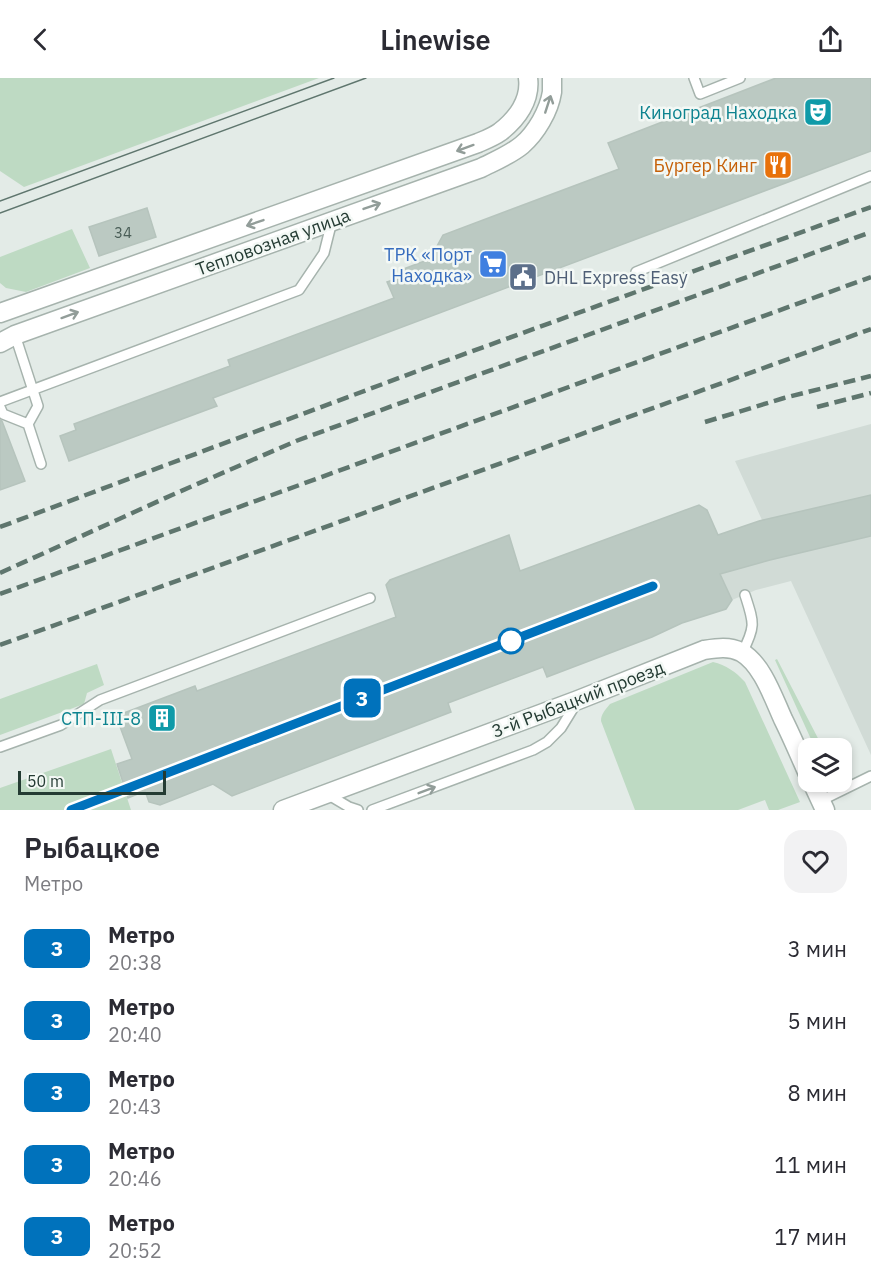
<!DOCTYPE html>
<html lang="ru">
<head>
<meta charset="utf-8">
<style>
	:root { --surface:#fff; --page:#f2f2f3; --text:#2b2b33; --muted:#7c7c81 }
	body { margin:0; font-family:"IBM Plex Sans",sans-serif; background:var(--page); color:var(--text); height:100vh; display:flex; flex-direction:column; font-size:22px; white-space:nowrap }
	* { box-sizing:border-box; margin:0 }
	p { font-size:20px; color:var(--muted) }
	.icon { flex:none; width:33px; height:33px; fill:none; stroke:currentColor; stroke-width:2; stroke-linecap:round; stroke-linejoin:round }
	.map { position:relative; height:732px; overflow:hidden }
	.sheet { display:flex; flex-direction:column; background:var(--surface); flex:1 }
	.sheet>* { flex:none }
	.badge { padding:0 12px; border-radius:9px; font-size:21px; line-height:39px }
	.tools { position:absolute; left:798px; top:660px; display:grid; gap:12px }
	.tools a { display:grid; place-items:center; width:54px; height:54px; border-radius:12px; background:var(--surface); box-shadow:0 3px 9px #0003; font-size:30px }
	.scale { position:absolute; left:18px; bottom:15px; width:148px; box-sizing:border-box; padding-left:6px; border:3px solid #243b33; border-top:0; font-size:16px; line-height:21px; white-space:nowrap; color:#243b33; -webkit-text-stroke:4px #f3f8f5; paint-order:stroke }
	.map>.badge { position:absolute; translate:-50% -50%; box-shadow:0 0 0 3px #fff }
	.round { display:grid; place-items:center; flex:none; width:63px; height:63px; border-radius:18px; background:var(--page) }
	.headline { display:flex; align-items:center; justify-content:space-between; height:102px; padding:0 24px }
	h1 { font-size:28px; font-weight:600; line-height:45px }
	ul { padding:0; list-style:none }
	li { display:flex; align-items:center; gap:18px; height:72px; padding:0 24px }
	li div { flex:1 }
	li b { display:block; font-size:22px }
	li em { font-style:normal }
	li .badge { min-width:66px; font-weight:700; text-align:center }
	header { display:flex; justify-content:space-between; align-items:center; height:78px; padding:0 24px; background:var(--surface); font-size:27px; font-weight:600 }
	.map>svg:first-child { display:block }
	.built { fill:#d1dbd6 }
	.green { fill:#bedac3 }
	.building { fill:#bbc9c2; stroke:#b6c4bd; stroke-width:1.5 }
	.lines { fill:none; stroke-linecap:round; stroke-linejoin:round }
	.service-casing { stroke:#a6b3ad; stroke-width:12 }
	.tertiary-casing { stroke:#a6b3ad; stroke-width:21 }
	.service { stroke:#fff; stroke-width:9 }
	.tertiary { stroke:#fff; stroke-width:18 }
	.tram { stroke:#5f766e; stroke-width:1.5 }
	.rail { stroke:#5f766e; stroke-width:4.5; stroke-dasharray:12 6; stroke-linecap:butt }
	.oneway { stroke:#929d99 }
	.line-casing { stroke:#fff; stroke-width:14 }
	.line { stroke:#0072bc; stroke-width:9 }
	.stop-dot { fill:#fff; stroke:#0072bc; stroke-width:3 }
	.labels { text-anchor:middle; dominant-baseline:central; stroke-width:5; stroke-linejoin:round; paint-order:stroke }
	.number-label { font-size:15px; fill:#4a5e57 }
	.culture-label { font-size:18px; fill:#0d838f; stroke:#f3f8f5; text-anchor:end }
	.food-label { font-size:18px; fill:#c56008; stroke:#f3f8f5; text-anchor:end }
	.street-label { font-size:18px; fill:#243b33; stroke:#f3f8f5 }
	.shop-label { font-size:18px; fill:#366cbe; stroke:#f3f8f5; text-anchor:end }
	.service-label { font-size:18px; fill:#4e5e75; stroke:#f3f8f5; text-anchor:start }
</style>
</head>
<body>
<header><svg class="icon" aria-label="back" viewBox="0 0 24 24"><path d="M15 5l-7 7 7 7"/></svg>Linewise<svg class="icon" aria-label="share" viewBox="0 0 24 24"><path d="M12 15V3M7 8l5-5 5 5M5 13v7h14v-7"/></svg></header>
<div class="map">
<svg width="871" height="732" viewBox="0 0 871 732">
	<rect width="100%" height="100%" fill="#e3ebe7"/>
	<path class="built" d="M 871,346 L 871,677 L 791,503 L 756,512 L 732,522 L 724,504 L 713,507 L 697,466 L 762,442 L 735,383 Z"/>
	<path class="green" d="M 0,0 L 319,0 L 24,109 L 0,93 Z
		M 72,151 L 90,190 L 26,214 L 6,210 L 0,205 L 0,179 Z
		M 777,581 L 823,670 L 815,670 L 775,582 Z
		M 713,584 C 726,587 736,594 745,604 L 800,724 L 778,732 L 769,732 L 765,722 L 738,732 L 635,732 L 601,643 C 601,636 605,632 610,626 Z
		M 97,586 L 104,607 L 87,615 L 84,626 L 0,657 L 0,621 Z
		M 111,671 L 131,732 L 0,732 L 0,710 Z"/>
	<path class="building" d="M 776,0 L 871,0 L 871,73 L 213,320 L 217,328 L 69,383 L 60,358 L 76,352 L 74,346 L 230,288 L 228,282 L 394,220 L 387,204 L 404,198 L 401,192 L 430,181 L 443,157 L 619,91 L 608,65 Z
		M 147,130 L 156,159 L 99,178 L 89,149 Z
		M 0,342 L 2,343 L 25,403 L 0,412 Z
		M 871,417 L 871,458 L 770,482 L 720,496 L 732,522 L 726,531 L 682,545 L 652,559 L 547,599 L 543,589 L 448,625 L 451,634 L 232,718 L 213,706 L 160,727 L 149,724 L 145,713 L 128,720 L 117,686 L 132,681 L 116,638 L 195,608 L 197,613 L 396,539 L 386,507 L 390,502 L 509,457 L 520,493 L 699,427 L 707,432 L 718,457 L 759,443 Z"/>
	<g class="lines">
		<g class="service-casing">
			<path id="service" d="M 694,0 L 700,16 L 740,0
				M 636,194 L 871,98
				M 15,257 L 38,328 L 28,346 L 41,386
				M 0,324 L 299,212 L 324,175 L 332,143
				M 0,329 L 3,336 L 28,346
				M 742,575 C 756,548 754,545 745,517
				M 0,669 L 61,647 L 100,622 L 370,520
				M 327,716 L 349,729 L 358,732
				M 820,723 L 871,698
				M 372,732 L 533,672 L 547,664 L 561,650 L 577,624"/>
		</g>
		<g class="tertiary-casing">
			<path id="tertiary" d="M 0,235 L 478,65 C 485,62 493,59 500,54 C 517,41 531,22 528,0
				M 0,265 L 15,257 L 481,90 C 495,83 510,77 522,67 C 536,55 549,33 552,14 C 552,10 552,5 552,0
				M 812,704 L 825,732
				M 283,732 L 578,622 L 704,572 C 717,570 729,568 741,574 C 762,586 773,619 783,641 C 792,659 800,678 808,696"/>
		</g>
		<use href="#service" class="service"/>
		<use href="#tertiary" class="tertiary"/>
		<path class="tram" d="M 0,123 L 334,0
			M 0,135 L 366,0"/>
		<path class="rail" d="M 817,329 L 871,315
			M 705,344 L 784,320 L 871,298
			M 0,449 L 423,291 L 871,129
			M 0,495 L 172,417 L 296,363 L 871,154
			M 0,516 L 871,199
			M 0,567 L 871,251"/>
	</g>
	<defs><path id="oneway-shaft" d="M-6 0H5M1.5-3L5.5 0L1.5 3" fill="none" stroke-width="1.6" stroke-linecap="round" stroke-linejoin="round" transform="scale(1.5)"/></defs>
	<g class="oneway">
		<use href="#oneway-shaft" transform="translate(548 26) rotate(-72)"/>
		<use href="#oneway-shaft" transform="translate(465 70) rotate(160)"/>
		<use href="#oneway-shaft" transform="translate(372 128) rotate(-19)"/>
		<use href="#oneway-shaft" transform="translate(255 145) rotate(161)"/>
		<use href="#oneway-shaft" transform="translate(70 237) rotate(-20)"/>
		<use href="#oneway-shaft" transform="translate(427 712) rotate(-21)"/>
	</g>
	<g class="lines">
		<g class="line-casing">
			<path id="line" d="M 71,732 L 653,508"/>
		</g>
		<use href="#line" class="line"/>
	</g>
	<defs>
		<g id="theatre-square" transform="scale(1.5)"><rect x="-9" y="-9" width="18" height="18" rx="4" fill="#0f9aa8" stroke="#f3f8f5"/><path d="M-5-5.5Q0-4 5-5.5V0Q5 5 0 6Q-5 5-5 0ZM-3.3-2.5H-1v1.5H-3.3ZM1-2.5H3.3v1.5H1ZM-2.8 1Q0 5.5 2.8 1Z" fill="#fff"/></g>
		<g id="restaurant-square" transform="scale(1.5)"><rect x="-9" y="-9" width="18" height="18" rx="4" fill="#e8710a" stroke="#f3f8f5"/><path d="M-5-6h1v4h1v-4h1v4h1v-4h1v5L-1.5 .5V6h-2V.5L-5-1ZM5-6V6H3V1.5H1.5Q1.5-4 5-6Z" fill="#fff"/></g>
		<g id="supermarket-square" transform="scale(1.5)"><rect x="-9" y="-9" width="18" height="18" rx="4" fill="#3f7fe0" stroke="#f3f8f5"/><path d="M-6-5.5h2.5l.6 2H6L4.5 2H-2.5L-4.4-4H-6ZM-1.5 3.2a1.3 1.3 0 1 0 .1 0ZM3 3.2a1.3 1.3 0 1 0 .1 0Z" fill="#fff"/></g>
		<g id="civic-square" transform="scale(1.5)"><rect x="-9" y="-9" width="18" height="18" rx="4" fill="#5c6f8a" stroke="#f3f8f5"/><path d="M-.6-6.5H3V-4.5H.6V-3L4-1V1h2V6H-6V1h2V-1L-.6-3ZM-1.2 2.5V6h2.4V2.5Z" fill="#fff"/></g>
		<g id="building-square" transform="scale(1.5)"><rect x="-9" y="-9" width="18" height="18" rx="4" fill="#0f9aa8" stroke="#f3f8f5"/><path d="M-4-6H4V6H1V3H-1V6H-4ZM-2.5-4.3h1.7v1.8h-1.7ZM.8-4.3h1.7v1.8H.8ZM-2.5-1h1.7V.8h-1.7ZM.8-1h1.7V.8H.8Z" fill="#fff"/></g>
	</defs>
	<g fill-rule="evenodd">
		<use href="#theatre-square" x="818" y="34"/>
		<use href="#restaurant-square" x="778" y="87"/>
		<use href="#supermarket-square" x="493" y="186"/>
		<use href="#civic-square" x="523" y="199"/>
		<use href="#building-square" x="162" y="640"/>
	</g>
	<circle class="stop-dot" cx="511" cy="563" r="12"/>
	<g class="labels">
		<g class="number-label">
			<text x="123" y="154">34</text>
		</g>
		<g class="culture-label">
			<text x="797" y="34">Киноград Находка</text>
			<text x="141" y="640">СТП-III-8</text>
		</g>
		<g class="food-label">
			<text x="757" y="87">Бургер Кинг</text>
		</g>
		<g class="street-label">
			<text transform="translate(273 164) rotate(-20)">Тепловозная улица</text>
			<text transform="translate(578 621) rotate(-21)">3-й Рыбацкий проезд</text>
		</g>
		<g class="shop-label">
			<text x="472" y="176">ТРК «Порт<tspan x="472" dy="21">Находка»</tspan></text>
		</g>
		<g class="service-label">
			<text x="544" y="199">DHL Express Easy</text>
		</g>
	</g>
</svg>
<div class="tools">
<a><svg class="icon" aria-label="layers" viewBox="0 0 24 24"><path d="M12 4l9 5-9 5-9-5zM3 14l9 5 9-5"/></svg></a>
</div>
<div class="scale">50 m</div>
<b class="badge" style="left:362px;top:620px;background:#0072bc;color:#fff">3</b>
</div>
<section class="sheet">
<div class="headline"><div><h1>Рыбацкое</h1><p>Метро</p></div><a class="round"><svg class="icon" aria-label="heart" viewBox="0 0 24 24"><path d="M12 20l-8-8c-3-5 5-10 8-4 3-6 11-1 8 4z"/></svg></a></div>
<ul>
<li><span class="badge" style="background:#0072bc;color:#fff">3</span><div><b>Метро</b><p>20:38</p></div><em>3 мин</em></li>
<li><span class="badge" style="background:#0072bc;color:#fff">3</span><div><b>Метро</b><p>20:40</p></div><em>5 мин</em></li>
<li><span class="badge" style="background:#0072bc;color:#fff">3</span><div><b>Метро</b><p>20:43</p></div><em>8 мин</em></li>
<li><span class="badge" style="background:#0072bc;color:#fff">3</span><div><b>Метро</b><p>20:46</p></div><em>11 мин</em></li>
<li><span class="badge" style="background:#0072bc;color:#fff">3</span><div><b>Метро</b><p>20:52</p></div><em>17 мин</em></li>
</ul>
</section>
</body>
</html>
